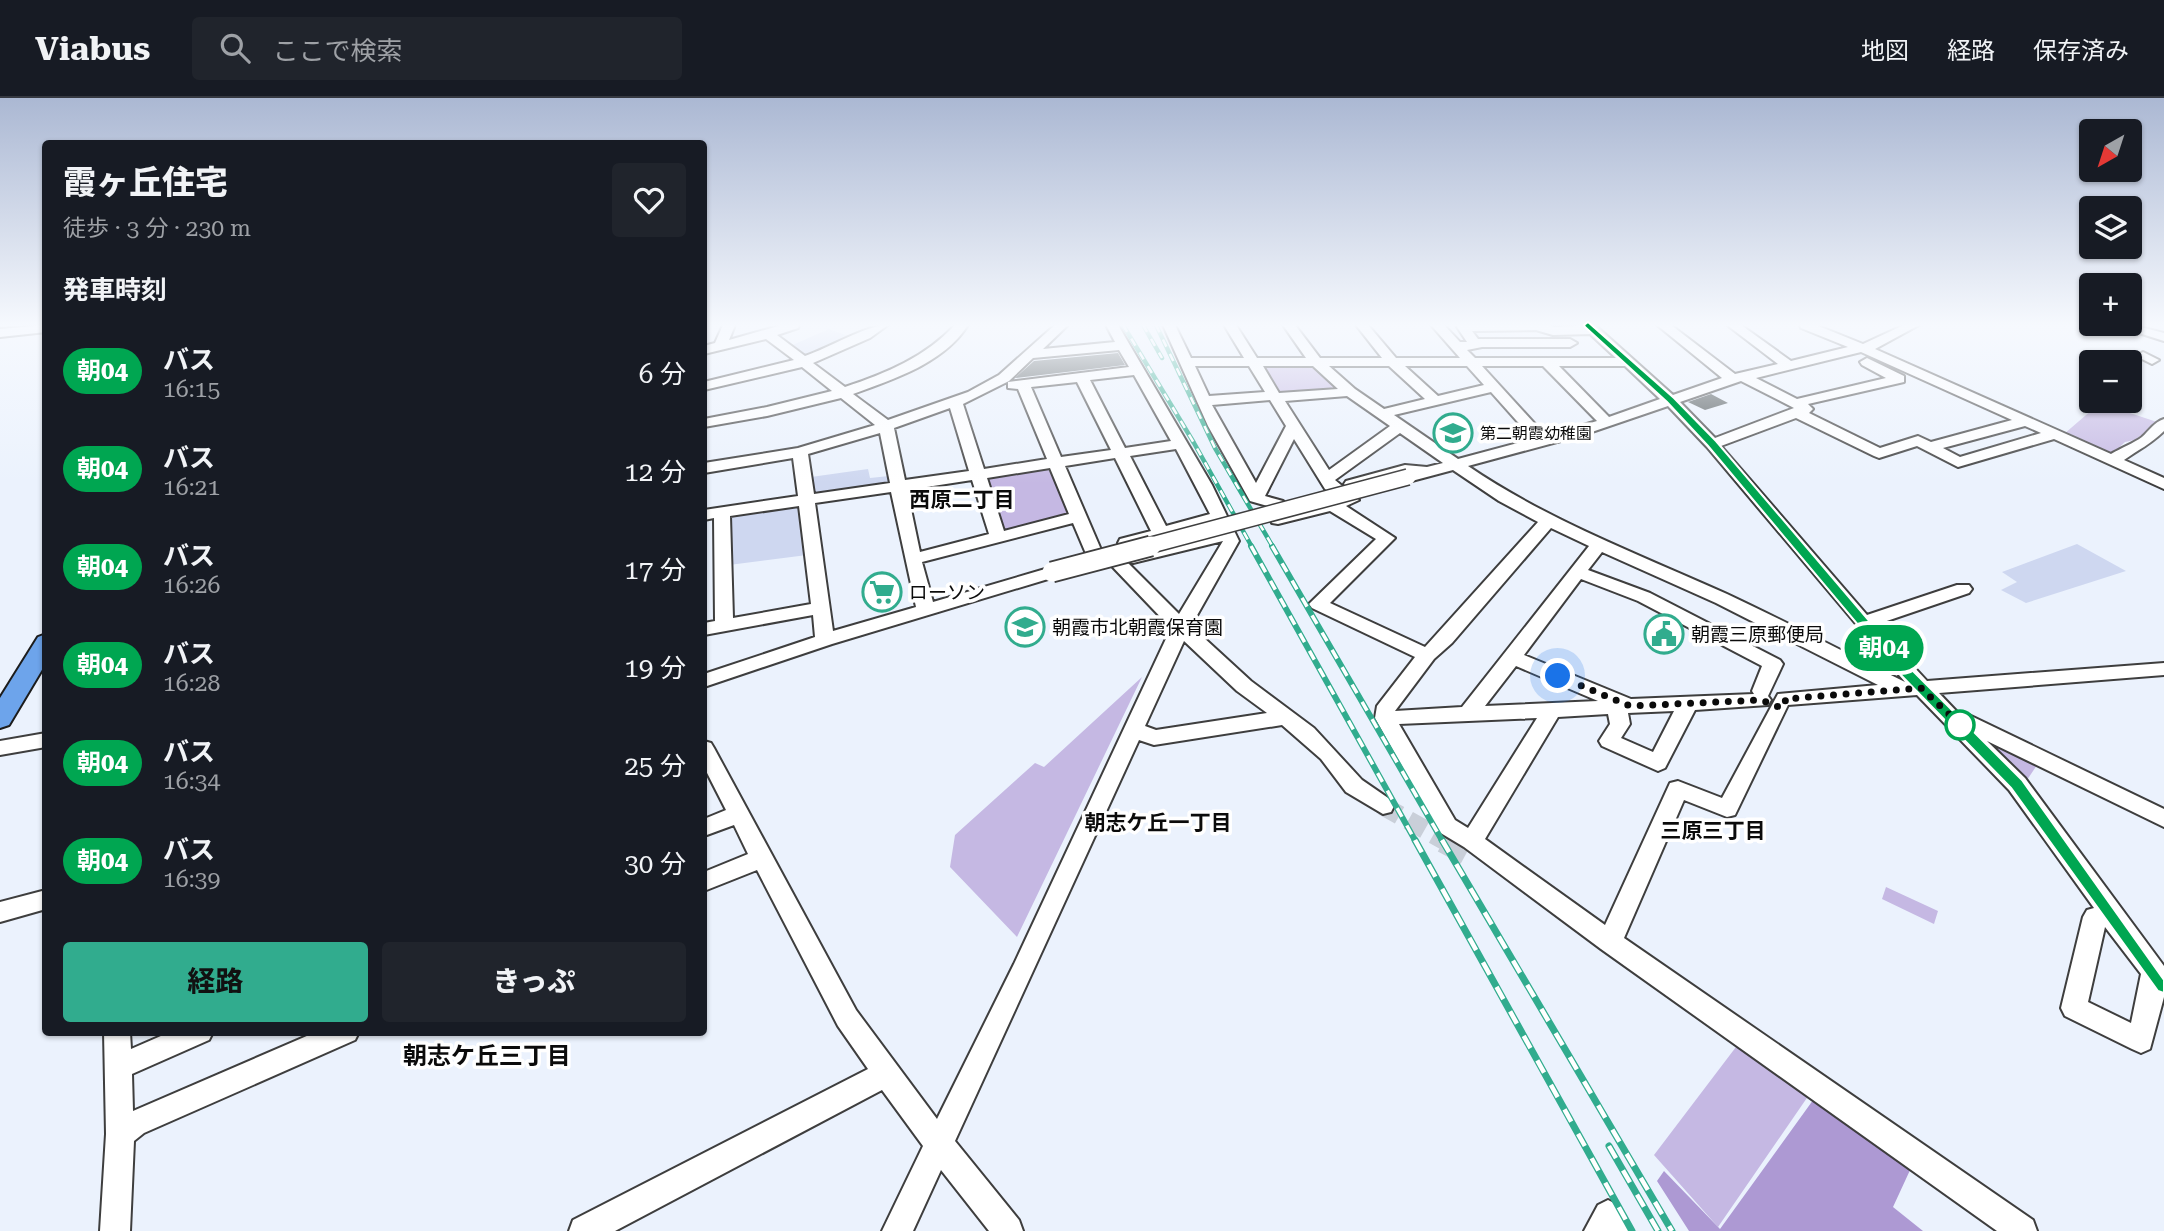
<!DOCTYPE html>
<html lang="ja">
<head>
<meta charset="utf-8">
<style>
	:root { --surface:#171b24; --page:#20242c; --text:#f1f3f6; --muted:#9ea1a6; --line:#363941; --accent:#31ac8e }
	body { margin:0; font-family:"Roboto Serif","Noto Sans JP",serif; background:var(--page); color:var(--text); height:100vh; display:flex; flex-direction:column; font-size:26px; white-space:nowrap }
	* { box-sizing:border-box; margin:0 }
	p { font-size:23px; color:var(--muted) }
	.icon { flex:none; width:38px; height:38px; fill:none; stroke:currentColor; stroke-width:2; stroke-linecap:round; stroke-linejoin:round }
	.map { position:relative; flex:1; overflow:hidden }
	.panel { position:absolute; left:42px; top:42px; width:665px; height:896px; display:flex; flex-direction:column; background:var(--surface); border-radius:7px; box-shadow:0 2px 5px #0004 }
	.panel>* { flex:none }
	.badge { padding:0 14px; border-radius:23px; font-size:24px; line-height:46px }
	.needle { width:46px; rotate:219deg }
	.controls { position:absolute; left:2079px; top:21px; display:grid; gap:14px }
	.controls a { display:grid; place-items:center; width:63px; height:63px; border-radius:7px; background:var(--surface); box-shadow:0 2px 5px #0004; font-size:35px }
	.you { position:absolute; width:35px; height:35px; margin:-18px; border:5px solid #fff; border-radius:50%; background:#1a73e8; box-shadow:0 0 0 10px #1a73e833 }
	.map>.badge { position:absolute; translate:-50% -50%; box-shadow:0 0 0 4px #fff }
	h2 { padding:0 21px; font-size:26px; line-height:63px }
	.round { display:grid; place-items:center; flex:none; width:74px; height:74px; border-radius:7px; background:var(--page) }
	.overview { display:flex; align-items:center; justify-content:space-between; height:119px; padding:0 21px }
	h1 { font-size:33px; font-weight:800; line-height:52px }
	.primary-button { display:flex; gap:14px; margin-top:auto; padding:14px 21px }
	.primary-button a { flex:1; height:80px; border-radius:7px; background:var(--accent); color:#111; font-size:28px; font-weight:800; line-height:80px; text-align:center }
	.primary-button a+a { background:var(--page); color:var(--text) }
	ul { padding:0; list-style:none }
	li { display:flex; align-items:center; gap:21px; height:98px; padding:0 21px }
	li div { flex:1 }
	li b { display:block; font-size:26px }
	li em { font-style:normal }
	li .badge { min-width:77px; font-weight:700; text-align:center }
	header { display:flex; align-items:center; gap:42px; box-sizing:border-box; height:98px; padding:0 35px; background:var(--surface); border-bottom:2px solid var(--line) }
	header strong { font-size:33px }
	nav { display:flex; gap:38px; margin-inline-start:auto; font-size:24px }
	.search { width:490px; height:63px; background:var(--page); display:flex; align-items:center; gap:18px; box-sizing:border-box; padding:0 24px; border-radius:7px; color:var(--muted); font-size:26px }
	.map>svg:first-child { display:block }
	.farmland { fill:#ced7f0 }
	.green { fill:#c5b8e3 }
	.forest { fill:#ad99d3 }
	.building { fill:#485052 }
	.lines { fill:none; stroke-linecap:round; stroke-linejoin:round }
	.minor-tunnel-far1 { stroke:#c9cfd9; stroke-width:19; stroke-dasharray:19 10; stroke-linecap:butt }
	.minor-tunnel { stroke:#c9cfd9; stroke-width:26; stroke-dasharray:26 13; stroke-linecap:butt }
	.minor-casing { stroke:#3e3e3e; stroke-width:4 }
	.major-casing { stroke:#1c1c1c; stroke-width:4 }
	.minor { fill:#fff; fill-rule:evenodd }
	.major { fill:#6da4eb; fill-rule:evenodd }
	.rail-far2-casing { stroke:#31ac8e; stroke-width:4.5 }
	.rail-far1-casing { stroke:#31ac8e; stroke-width:6 }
	.rail-casing { stroke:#31ac8e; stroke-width:7 }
	.rail-far2 { stroke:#fff; stroke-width:2.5; stroke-dasharray:8; stroke-linecap:butt }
	.rail-far1 { stroke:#fff; stroke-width:3.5; stroke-dasharray:10; stroke-linecap:butt }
	.rail { stroke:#fff; stroke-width:4.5; stroke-dasharray:14; stroke-linecap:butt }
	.minor-bridge-far1-casing { stroke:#3e3e3e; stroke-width:18; stroke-linecap:butt }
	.minor-bridge-casing { stroke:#3e3e3e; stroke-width:23; stroke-linecap:butt }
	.minor-bridge-far1 { stroke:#fff; stroke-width:15 }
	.minor-bridge { stroke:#fff; stroke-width:19 }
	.line { fill:#00a651; stroke:#fff; stroke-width:2 }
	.walk { stroke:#0b0b0b; stroke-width:7; stroke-dasharray:0 12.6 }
	.stop-dot { fill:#fff; stroke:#00a651; stroke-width:3.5 }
	.labels { text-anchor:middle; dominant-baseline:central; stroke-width:7; stroke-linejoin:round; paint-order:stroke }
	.far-poi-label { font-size:16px; fill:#0b0b0b; stroke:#fff; text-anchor:start }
	.poi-label { font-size:19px; fill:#0b0b0b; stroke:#fff; text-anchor:start }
	.neighbourhood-label { font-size:21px; font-weight:bold; fill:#0b0b0b; stroke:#fff }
	.near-neighbourhood-label { font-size:24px; font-weight:bold; fill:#0b0b0b; stroke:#fff }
</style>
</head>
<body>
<header>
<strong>Viabus</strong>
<div class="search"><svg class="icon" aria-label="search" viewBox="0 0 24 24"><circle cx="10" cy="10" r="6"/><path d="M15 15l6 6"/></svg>ここで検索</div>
<nav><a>地図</a><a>経路</a><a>保存済み</a></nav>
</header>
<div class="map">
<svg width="2164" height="1133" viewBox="0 0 2164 1133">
	<rect width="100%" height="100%" fill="#ebf2fd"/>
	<path class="farmland" d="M 829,231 L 854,240 L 805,259 L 788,249 Z
		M 868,371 L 870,380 L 889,378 L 889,385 L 813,395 L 811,379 Z
		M 798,407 L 802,408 L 807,457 L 729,467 L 729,418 Z
		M 2077,446 L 2126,473 L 2026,505 L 2001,492 L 2017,484 L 2002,474 Z"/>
	<path class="green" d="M 1264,266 L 1313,267 L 1340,291 L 1279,295 L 1261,268 Z
		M 2100,305 L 2163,326 L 2149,341 L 2140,338 L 2135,342 L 2125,344 L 2111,357 L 2064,336 Z
		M 1046,368 L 1052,370 L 1071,415 L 1066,418 L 1005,433 L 1000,431 L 984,380 Z
		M 1142,579 L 1017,839 L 950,769 L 955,737 L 1035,665 L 1044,669 Z
		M 2001,646 L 2039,664 L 2027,682 L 1997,651 Z
		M 1886,789 L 1938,813 L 1934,826 L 1882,801 Z
		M 1739,945 L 1811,994 L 1718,1129 L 1654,1057 Z"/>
	<path class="forest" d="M 1816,998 L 1911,1070 L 1893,1109 L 1923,1133 L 1689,1133 L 1657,1083 L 1664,1073 L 1720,1131 Z"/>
	<path class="building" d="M 1118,255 L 1125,267 L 1015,280 L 1034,263 Z
		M 1711,296 L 1728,305 L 1705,312 L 1688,304 Z
		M 895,486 L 898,497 L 868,501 L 866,490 Z"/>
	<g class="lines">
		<path class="minor-tunnel-far1" d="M 1383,708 L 1447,744"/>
		<path class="minor-tunnel" d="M 1444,742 L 1468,755"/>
		<g class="minor-casing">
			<path id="minor" d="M 46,227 L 46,234 L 0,239 L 0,231 Z
				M 723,227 L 735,227 L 729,242 L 782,227 L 799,227 L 798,230 L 777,237 L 805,258 C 829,250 866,227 888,227 L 870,240 L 813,265 L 845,289 C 887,275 925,259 955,227 L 968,227 C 944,265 894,281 853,296 L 888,322 L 968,294 L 999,277 L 1055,227 L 1068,227 L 1043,251 L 1115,244 L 1106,227 L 1118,227 L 1212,387 L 1239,443 L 1191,528 L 1251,583 L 1314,630 L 1362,682 L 1391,702 L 1394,708 L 1391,714 L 1383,716 L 1346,694 L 1321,661 L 1282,627 L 1154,647 L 1139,642 L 955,1043 L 1019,1122 L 1023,1133 L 989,1133 L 941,1072 L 913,1133 L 882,1133 L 923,1048 L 882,992 L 615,1133 L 569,1133 L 573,1122 L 868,971 L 838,928 L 757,772 L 704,793 L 704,774 L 748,756 L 734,727 L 704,738 L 704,721 L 726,712 L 704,669 L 704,643 L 711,645 L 714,650 L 856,912 L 937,1021 L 1014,866 L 1171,530 L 1108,464 L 1111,460 L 1123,460 L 1179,516 L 1223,443 L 1133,465 L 1127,464 L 1124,460 L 1127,456 L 1218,433 L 1214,425 L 1132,449 L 1120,449 L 1118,445 L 1120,441 L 1151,433 L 1115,360 L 1065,368 L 1102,454 L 1099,458 L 1087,458 L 1073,425 L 922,464 L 933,504 L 1052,469 L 1061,474 L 1058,478 L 832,546 L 704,589 L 704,576 L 815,539 L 813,517 L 704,537 L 704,525 L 715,523 L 714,420 L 704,422 L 704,412 L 798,398 L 793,360 L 704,375 L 704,365 L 798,350 L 875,327 L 841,300 L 767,318 L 704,329 L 704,321 L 767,309 L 832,293 L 802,269 L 704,292 L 704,284 L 794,262 L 766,241 L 704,256 L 704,248 L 715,245 ZM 1119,252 L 1129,269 L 1008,284 L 1008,290 L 1018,291 L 1047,361 L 984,371 L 963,306 L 1009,283 L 1033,260 ZM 1134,277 L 1171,343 L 1125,350 L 1090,282 ZM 1077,284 L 1111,352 L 1061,359 L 1031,289 ZM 950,310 L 969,373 L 905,382 L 894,330 ZM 880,335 L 890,385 L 814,396 L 808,356 ZM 1176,351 L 1210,416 L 1166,428 L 1130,358 ZM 1050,370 L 1069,416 L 1004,433 L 987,380 ZM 972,382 L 989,436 L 920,454 L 907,392 ZM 891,394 L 916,509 L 833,533 L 815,405 ZM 799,408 L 811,506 L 733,520 L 730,418 ZM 1184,543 L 1237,593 L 1267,615 L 1156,632 L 1145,628 Z
				M 1163,227 L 1175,227 L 1191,260 L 1244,260 L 1224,227 L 1236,227 L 1257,260 L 1306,260 L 1283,227 L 1295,227 L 1320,260 L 1382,260 L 1356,227 L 1368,227 L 1396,260 L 1460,260 L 1431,227 L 1444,227 L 1460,244 L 1467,244 L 1457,229 L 1458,227 L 1546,227 L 1554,229 L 1595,227 L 1673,297 L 1722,280 L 1657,227 L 1671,227 L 1735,276 L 1778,266 L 1727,227 L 1741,227 L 1791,263 L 1848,249 L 1801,230 L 1800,227 L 1816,227 L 1863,246 L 1904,227 L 1919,227 L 1875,251 L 2111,356 C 2121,350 2134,345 2142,339 C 2149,333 2154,324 2164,321 L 2164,333 C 2151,346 2138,352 2124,362 L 2164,380 L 2164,391 L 2054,341 L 1958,369 L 1917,348 L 1879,360 L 1874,358 L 1796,320 L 1721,348 L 1867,517 L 1957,487 L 1969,487 L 1972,491 L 1969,495 L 1875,527 L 1927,583 L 2164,565 L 2164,577 L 1939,595 L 1959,616 L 1969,617 L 2164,711 L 2164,729 L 1987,643 L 2025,680 L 2164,868 L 2164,899 L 2150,951 L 2141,955 L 2132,951 L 2065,918 L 2061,910 L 2083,819 L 2087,812 L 2094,810 L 2009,692 L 1917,597 L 1788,607 L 1735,717 L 1727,719 L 1684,702 L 1624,840 L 2033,1122 L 2037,1133 L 1997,1133 L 1601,851 L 1464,749 L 1439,734 L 1375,620 L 1377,608 L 1415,559 L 1312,510 L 1309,506 L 1376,441 L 1330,413 L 1278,426 L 1272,425 L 1270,421 L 1278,416 L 1271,409 L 1250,403 L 1208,328 ZM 1536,232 L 1553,237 L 1590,236 L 1616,260 L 1475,260 L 1467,252 L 1482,249 L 1570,249 L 1577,245 L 1570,241 L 1478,241 L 1472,233 ZM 1861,254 L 2012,322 L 1931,344 L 1918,338 L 1880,350 L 1809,315 L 1813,311 L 1808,306 L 1904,284 L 1904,278 L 1867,260 L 1860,264 L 1862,267 L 1886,280 L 1797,301 L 1756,280 ZM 1195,268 L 1249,268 L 1265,294 L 1209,298 ZM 1263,268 L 1313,268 L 1338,291 L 1279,295 ZM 1329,268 L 1389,268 L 1425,301 L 1384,311 L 1355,291 ZM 1405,268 L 1467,268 L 1484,287 L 1438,298 ZM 1482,268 L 1543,268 L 1597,323 L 1546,338 ZM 1559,268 L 1625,268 L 1660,301 L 1609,319 ZM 1741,283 L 1794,310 L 1715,340 L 1680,304 ZM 1491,294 L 1533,341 L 1458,361 L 1394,317 ZM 1347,298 L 1390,328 L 1329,372 L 1285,303 ZM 1270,302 L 1286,328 L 1256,385 L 1212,307 ZM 1668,308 L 1707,349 L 1905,584 C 1845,555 1787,524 1727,496 C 1638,456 1549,423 1468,368 L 1583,337 ZM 2025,328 L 2041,335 L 1960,359 L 1943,350 ZM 1400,335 L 1443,365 L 1427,369 L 1405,367 L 1346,383 L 1344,386 L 1346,389 L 1352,391 L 1401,378 L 1402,382 L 1408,384 L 1453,372 L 1499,403 L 1538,424 L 1425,549 L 1330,505 L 1395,440 L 1346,408 L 1359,402 L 1335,382 ZM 1294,341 L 1325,391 L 1338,401 L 1293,412 L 1283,403 L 1265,398 ZM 1551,430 L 1589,448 L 1462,609 L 1395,613 L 1434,561 L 1452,545 ZM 1602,454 L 1716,505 L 1878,587 L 1778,596 L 1722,700 L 1678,683 L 1670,685 L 1605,827 L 1485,741 L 1558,619 L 1608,616 L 1610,626 L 1599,643 L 1602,648 L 1658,673 L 1665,670 L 1695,612 L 1768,607 L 1771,602 L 1768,598 L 1783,566 L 1780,562 L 1650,495 L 1588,472 ZM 1581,481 L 1638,503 L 1762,568 L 1752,593 L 1754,596 L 1631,601 L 1524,557 ZM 1516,568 L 1598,603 L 1485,608 ZM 1674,613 L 1653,654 L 1621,640 L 1630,626 L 1628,615 ZM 1537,620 L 1468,730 L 1455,722 L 1399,626 ZM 2105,829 L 2141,876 L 2131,925 L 2088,904 Z
				M 2114,227 L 2133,227 L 2164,235 L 2164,243 Z
				M 2143,254 L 2159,262 L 2152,266 L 2136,258 Z
				M 46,635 L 46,649 L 0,657 L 0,643 Z
				M 46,792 L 46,811 L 0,824 L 0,804 Z
				M 104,934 L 130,934 L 131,951 L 170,934 L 213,934 L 209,942 L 132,976 L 133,1013 L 316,934 L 359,934 L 355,942 L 144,1035 L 134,1043 L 130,1133 L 100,1133 L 106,1036 Z
				M 1608,1102 L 1618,1107 L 1632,1133 L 1584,1133 L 1598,1107 Z"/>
		</g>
		<g class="major-casing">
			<path id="major" d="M 46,536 L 46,565 L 9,627 L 0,630 L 0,600 L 38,539 Z"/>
		</g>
		<use href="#minor" class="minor"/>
		<use href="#major" class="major"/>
		<g class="rail-far2-casing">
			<path id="rail-far2" d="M 1123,227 L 1194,345 L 1252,449
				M 1143,227 L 1162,260
				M 1156,227 L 1215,350 L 1273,449"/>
		</g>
		<g class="rail-far1-casing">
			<path id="rail-far1" d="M 1251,448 L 1416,744
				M 1272,448 L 1443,744"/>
		</g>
		<g class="rail-casing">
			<path id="rail" d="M 1415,742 L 1632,1133
				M 1442,742 L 1672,1133
				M 1609,1048 L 1658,1133"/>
		</g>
		<use href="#rail-far2" class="rail-far2"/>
		<use href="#rail-far1" class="rail-far1"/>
		<use href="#rail" class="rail"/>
		<g class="minor-bridge-far1-casing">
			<path id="minor-bridge-far1" d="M 1144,449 L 1408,379"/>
		</g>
		<g class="minor-bridge-casing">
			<path id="minor-bridge" d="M 1052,474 L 1151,448"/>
		</g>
		<use href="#minor-bridge-far1" class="minor-bridge-far1"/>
		<use href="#minor-bridge" class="minor-bridge"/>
	</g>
	<linearGradient id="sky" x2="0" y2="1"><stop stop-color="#abb8d3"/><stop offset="0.59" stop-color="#f6f9fe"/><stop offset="1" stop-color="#f6f9fe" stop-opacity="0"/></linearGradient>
	<rect width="2164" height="385" fill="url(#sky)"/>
	<path class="line" d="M 1588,224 L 1674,300 L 1716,343 L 1905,565 L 2022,682 L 2164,882 L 2164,895 L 2158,893 L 2011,690 L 1895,571 L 1708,348 L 1667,304 L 1585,229 L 1584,227 Z"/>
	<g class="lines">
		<path class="walk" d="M 1558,578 L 1630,608 L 1761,602 L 1779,609 L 1786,606 L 1785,601 L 1921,590 L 1968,634 L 1960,627"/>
	</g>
	<defs>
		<g id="school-ring" transform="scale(2.0125)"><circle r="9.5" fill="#fff" stroke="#31ac8e" stroke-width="1.5"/><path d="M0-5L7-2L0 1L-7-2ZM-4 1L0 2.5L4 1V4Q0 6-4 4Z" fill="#31ac8e"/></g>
		<g id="supermarket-ring" transform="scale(2.0125)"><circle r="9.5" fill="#fff" stroke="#31ac8e" stroke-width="1.5"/><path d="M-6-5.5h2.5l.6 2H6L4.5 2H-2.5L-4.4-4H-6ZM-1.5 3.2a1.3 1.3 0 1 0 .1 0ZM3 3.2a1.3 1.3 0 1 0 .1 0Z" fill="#31ac8e"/></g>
		<g id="civic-ring" transform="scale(2.0125)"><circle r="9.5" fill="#fff" stroke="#31ac8e" stroke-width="1.5"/><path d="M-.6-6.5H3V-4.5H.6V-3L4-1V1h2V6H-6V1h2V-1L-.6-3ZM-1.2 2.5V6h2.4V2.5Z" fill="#31ac8e"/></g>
	</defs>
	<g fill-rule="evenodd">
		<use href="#school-ring" x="1453" y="335"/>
		<use href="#supermarket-ring" x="882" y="494"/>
		<use href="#school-ring" x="1025" y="529"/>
		<use href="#civic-ring" x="1664" y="536"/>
	</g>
	<circle class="stop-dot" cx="1960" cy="627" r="14"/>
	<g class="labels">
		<g class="far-poi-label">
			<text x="1480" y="335">第二朝霞幼稚園</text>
		</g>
		<g class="poi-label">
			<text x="909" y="494">ローソン</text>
			<text x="1052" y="529">朝霞市北朝霞保育園</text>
			<text x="1691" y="536">朝霞三原郵便局</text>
		</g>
		<g class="neighbourhood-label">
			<text x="962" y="402">西原二丁目</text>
			<text x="1158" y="725">朝志ケ丘一丁目</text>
			<text x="1713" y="733">三原三丁目</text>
		</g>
		<g class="near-neighbourhood-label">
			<text x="487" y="958">朝志ケ丘三丁目</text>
		</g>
	</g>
</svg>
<div class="controls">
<a><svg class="needle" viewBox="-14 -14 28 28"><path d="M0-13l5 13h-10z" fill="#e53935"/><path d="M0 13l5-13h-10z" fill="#9ea1a6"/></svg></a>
<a><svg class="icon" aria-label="layers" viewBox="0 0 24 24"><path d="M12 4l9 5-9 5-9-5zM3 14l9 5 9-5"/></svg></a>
<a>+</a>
<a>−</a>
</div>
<div class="you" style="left:1558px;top:578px"></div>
<b class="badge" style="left:1884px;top:550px;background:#00a651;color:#fff">朝04</b>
<section class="panel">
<div class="overview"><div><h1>霞ヶ丘住宅</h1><p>徒歩 · 3 分 · 230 m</p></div><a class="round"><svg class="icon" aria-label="heart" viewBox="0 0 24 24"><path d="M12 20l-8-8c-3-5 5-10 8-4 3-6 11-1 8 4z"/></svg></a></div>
<h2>発車時刻</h2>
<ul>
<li><span class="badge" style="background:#00a651;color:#fff">朝04</span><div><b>バス</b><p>16:15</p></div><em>6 分</em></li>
<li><span class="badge" style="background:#00a651;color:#fff">朝04</span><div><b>バス</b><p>16:21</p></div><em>12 分</em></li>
<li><span class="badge" style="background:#00a651;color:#fff">朝04</span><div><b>バス</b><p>16:26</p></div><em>17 分</em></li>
<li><span class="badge" style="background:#00a651;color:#fff">朝04</span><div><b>バス</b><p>16:28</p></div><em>19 分</em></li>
<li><span class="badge" style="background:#00a651;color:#fff">朝04</span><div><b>バス</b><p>16:34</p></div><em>25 分</em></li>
<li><span class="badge" style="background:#00a651;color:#fff">朝04</span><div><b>バス</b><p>16:39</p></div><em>30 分</em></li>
</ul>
<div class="primary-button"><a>経路</a><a>きっぷ</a></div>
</section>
</div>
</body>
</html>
